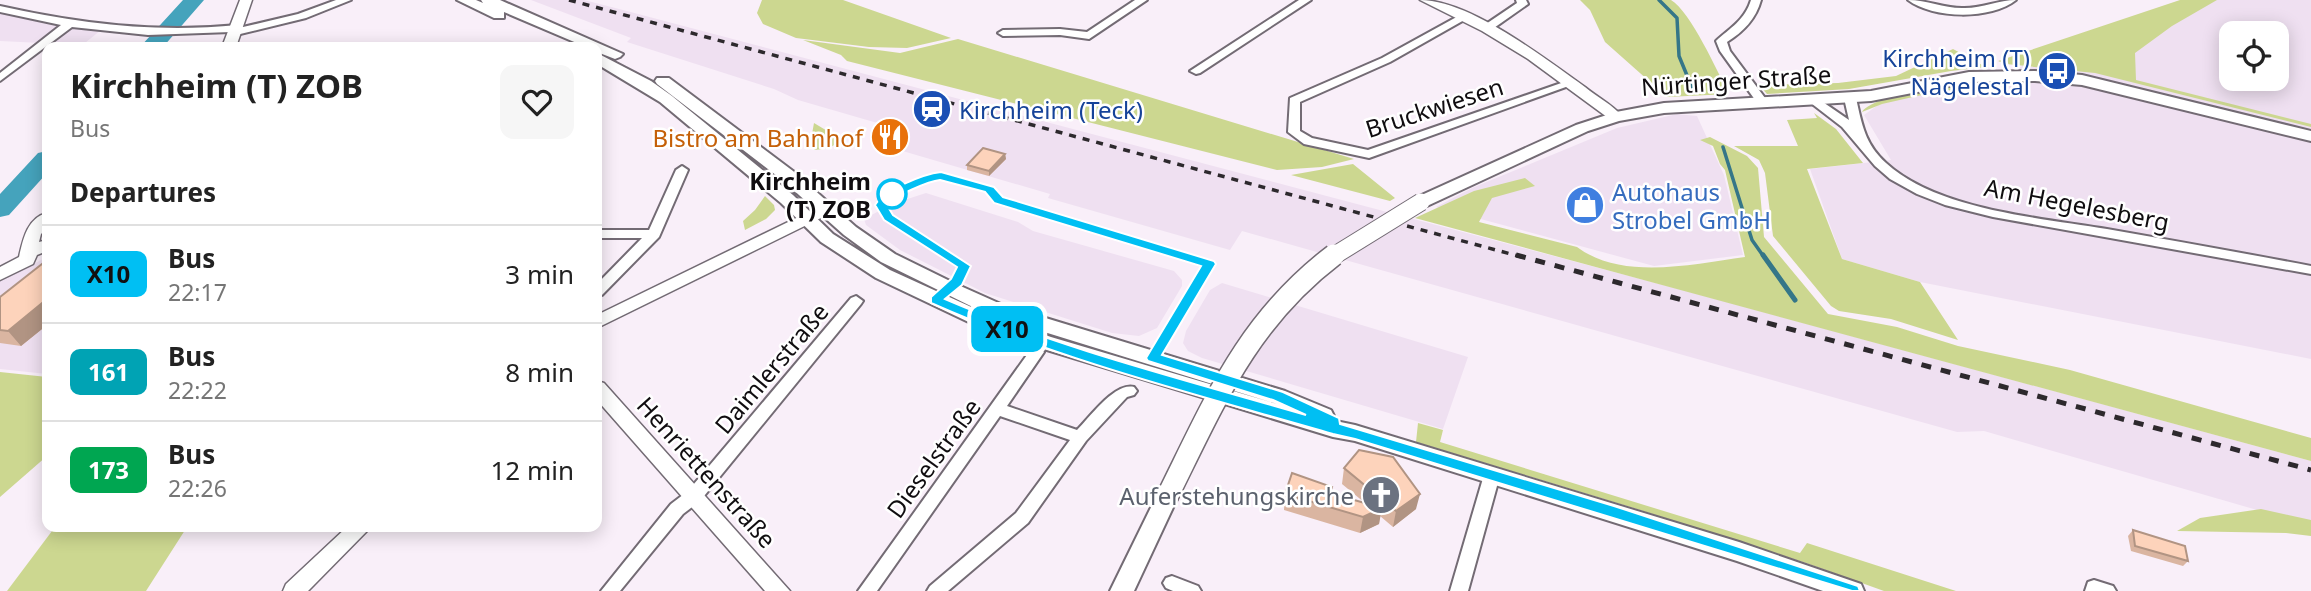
<!DOCTYPE html>
<html lang="en">
<head>
<meta charset="utf-8">
<style>
	:root { --surface:#fff; --page:#f6f6f6; --text:#222; --muted:#767676; --line:#e0e0e0 }
	body { margin:0; font-family:"Noto Sans",sans-serif; background:var(--page); color:var(--text); height:100vh; display:flex; flex-direction:column; font-size:26px; white-space:nowrap }
	* { box-sizing:border-box; margin:0 }
	p { font-size:23px; color:var(--muted) }
	.icon { flex:none; width:38px; height:38px; fill:none; stroke:currentColor; stroke-width:2; stroke-linecap:round; stroke-linejoin:round }
	.map { position:relative; flex:1; overflow:hidden }
	.side { position:absolute; left:42px; top:42px; width:560px; height:490px; display:flex; flex-direction:column; background:var(--surface); border-radius:14px; box-shadow:0 4px 18px #0003 }
	.side>* { flex:none }
	.badge { padding:0 14px; border-radius:10px; font-size:24px; line-height:46px }
	.fabs { position:absolute; left:2219px; top:21px; display:grid; gap:14px }
	.fabs a { display:grid; place-items:center; width:70px; height:70px; border-radius:14px; background:var(--surface); box-shadow:0 4px 18px #0003; font-size:35px }
	.map>.badge { position:absolute; translate:-50% -50%; box-shadow:0 0 0 4px #fff }
	h2 { padding:0 28px; font-size:26px; line-height:63px }
	.round { display:grid; place-items:center; flex:none; width:74px; height:74px; border-radius:14px; background:var(--page) }
	.overview { display:flex; align-items:center; justify-content:space-between; height:119px; padding:0 28px }
	h1 { font-size:33px; font-weight:700; line-height:52px }
	ul { padding:0; list-style:none }
	li { display:flex; align-items:center; gap:21px; height:98px; padding:0 28px; border-top:2px solid var(--line) }
	li div { flex:1 }
	li b { display:block; font-size:26px }
	li em { font-style:normal }
	li .badge { min-width:77px; font-weight:700; text-align:center }
	.map>svg:first-child { display:block }
	.built { fill:#efe0f1; fill-rule:evenodd }
	.green { fill:#ccd790 }
	.lines { fill:none; stroke-linecap:round; stroke-linejoin:round }
	.stream-far1 { stroke:#357688; stroke-width:3.5 }
	.stream { stroke:#357688; stroke-width:5 }
	.river { fill:#45a3bc; fill-rule:evenodd }
	.minor-casing { stroke:#736b74; stroke-width:4 }
	.tertiary-casing { stroke:#736b74; stroke-width:3 }
	.secondary-casing { stroke:#736b74; stroke-width:4 }
	.minor { fill:#fff; fill-rule:evenodd }
	.tertiary { fill:#fff; fill-rule:evenodd }
	.secondary { fill:#fff; fill-rule:evenodd }
	.rail-far1 { stroke:#2d292d; stroke-width:3.5; stroke-dasharray:7 7; stroke-linecap:butt }
	.rail { stroke:#2d292d; stroke-width:5; stroke-dasharray:10 10; stroke-linecap:butt }
	.secondary-bridge-far1-casing { stroke:#736b74; stroke-width:19; stroke-linecap:butt }
	.secondary-bridge-casing { stroke:#736b74; stroke-width:24; stroke-linecap:butt }
	.secondary-bridge-far1 { stroke:#fff; stroke-width:17 }
	.secondary-bridge { stroke:#fff; stroke-width:21 }
	.wall { fill:#dab5a1 }
	.shaded-wall { fill:#b19483 }
	.building { fill:#fdd3bb; stroke:#b19483; stroke-width:2 }
	.line { fill:#00bff3; stroke:#fff; stroke-width:2; fill-rule:evenodd }
	.stop-dot { fill:#fff; stroke:#00bff3; stroke-width:3.5 }
	.labels { text-anchor:middle; dominant-baseline:central; stroke-width:5; stroke-linejoin:round; paint-order:stroke }
	.transit-label { font-size:24px; fill:#164399; stroke:#fff; text-anchor:end }
	.street-label { font-size:24px; fill:#100d10; stroke:#fff }
	.food-label { font-size:24px; fill:#c56008; stroke:#fff; text-anchor:end }
	.stop-label { font-size:24px; font-weight:bold; fill:#100d10; stroke:#fff; text-anchor:end }
	.shop-label { font-size:24px; fill:#366cbe; stroke:#fff; text-anchor:start }
	.worship-label { font-size:24px; fill:#5b616d; stroke:#fff; text-anchor:end }
</style>
</head>
<body>
<div class="map">
<svg width="2311" height="591" viewBox="0 0 2311 591">
	<rect width="100%" height="100%" fill="#f9eff9"/>
	<path class="built" d="M 531,0 L 584,0 L 623,10 L 1686,291 L 2311,461 L 2311,523 L 2264,512 L 1984,431 L 1957,432 L 1242,231 L 1230,250 L 1048,198 L 1050,194 L 882,145 L 898,129 L 798,100 L 774,89 L 627,42 L 631,38 Z
		M 2206,0 L 2311,0 L 2311,359 L 1920,282 L 1842,259 L 1810,169 L 1891,160 L 1864,115 L 1878,105 L 1923,91 L 1978,82 ZM 2231,33 L 2277,33 L 2277,79 L 2231,79 Z
		M 0,5 L 64,20 L 106,26 L 80,47 L 47,47 L 47,51 L 32,51 L 41,43 L 0,41 Z
		M 1677,114 L 1697,116 L 1724,175 L 1743,255 L 1654,266 L 1436,207 L 1472,188 L 1617,128 Z
		M 926,193 L 1018,222 L 1033,231 L 1174,271 L 1182,280 L 1182,286 L 1157,328 L 1139,336 L 1112,333 L 985,293 L 900,250 L 866,225 L 864,219 L 892,204 Z
		M 47,257 L 47,374 L 0,369 L 0,281 Z
		M 1222,283 L 1468,357 L 1443,429 L 1202,358 L 1188,351 L 1183,343 L 1186,331 L 1210,290 Z"/>
	<path class="green" d="M 762,0 L 843,0 L 951,38 L 907,48 L 869,47 L 796,38 L 763,24 L 757,13 Z
		M 1580,0 L 1671,0 C 1691,12 1717,71 1729,94 L 1667,97 L 1605,42 L 1590,10 Z
		M 2180,0 L 2217,0 L 2172,26 L 2135,53 L 2136,80 L 2311,124 L 2311,127 L 2095,73 L 2006,64 L 1998,61 Z
		M 958,39 L 1354,159 L 1322,167 L 1277,170 L 847,61 L 841,55 L 803,40 L 900,53 Z
		M 1953,49 L 1986,67 L 1951,71 L 1849,89 L 1767,94 L 1759,85 L 1838,83 L 1896,76 Z
		M 2014,80 L 2017,83 L 1935,92 L 1882,104 L 1862,112 C 1875,91 1987,81 2014,80 Z
		M 1814,113 L 1836,129 L 1863,163 L 1807,169 L 1842,259 L 1920,282 L 1958,340 L 1891,319 L 1839,311 L 1831,306 L 1773,236 L 1765,173 L 1759,160 L 1734,146 L 1798,146 L 1787,120 L 1817,118 Z
		M 814,123 L 839,138 C 836,148 825,149 815,150 L 810,145 Z
		M 1710,137 L 1747,156 L 1758,168 L 1764,237 L 1828,314 L 1897,327 L 1958,346 L 2070,370 L 2311,438 L 2311,461 L 1415,218 L 1474,191 L 1525,178 L 1535,186 L 1492,198 L 1479,222 L 1577,247 C 1623,281 1693,264 1745,257 L 1725,170 L 1720,164 L 1713,146 L 1700,140 Z
		M 1353,164 L 1395,198 L 1390,201 L 1291,175 Z
		M 765,196 L 774,205 L 775,210 L 766,219 L 745,230 L 743,221 L 755,210 Z
		M 0,372 L 47,377 L 47,456 L 0,497 Z
		M 1418,423 L 1443,430 L 1440,442 L 1800,553 L 1807,543 L 1956,591 L 1884,591 L 1806,563 L 1640,510 L 1416,442 Z
		M 2261,509 L 2311,520 L 2311,536 L 2286,533 L 2177,531 L 2200,518 Z
		M 55,527 L 187,527 L 146,591 L 7,591 Z"/>
	<g class="lines">
		<path class="stream-far1" d="M 1659,0 L 1677,18 L 1679,56 L 1693,90
			M 1723,147 L 1752,240 L 1764,257"/>
		<path class="stream" d="M 1763,255 L 1795,300"/>
		<path class="river" d="M 183,0 L 204,0 L 163,47 L 140,47 Z
			M 47,151 L 47,173 L 9,215 L 0,217 L 0,194 L 38,153 Z"/>
		<g class="minor-casing">
			<path id="minor" d="M 336,0 L 351,0 L 306,18 L 236,35 L 231,32 L 148,35 L 72,27 L 0,81 L 0,73 L 61,25 L 0,12 L 0,6 C 80,24 156,33 238,25 L 243,27 L 298,14 Z
				M 1135,0 L 1147,0 L 1089,39 L 1060,35 L 1003,36 L 998,33 L 1003,30 L 1060,29 L 1087,32 Z
				M 1299,0 L 1311,0 L 1200,73 L 1196,74 L 1190,71 Z
				M 1516,0 L 1526,0 L 1528,4 L 1491,30 L 1483,30 L 1483,26 L 1517,3 Z
				M 1751,0 L 1761,0 C 1756,19 1743,32 1727,42 L 1730,51 L 1768,102 L 1762,105 L 1758,104 L 1720,51 L 1716,41 C 1730,28 1745,20 1751,0 Z
				M 1908,0 C 1927,0 1943,8 1962,8 C 1981,9 1998,0 2016,0 C 1991,20 1933,19 1908,0 Z
				M 1462,14 L 1467,17 L 1466,19 L 1390,62 L 1300,102 L 1300,131 L 1312,138 L 1368,150 L 1567,81 L 1575,81 L 1577,83 L 1369,158 L 1304,144 L 1288,132 L 1290,98 L 1382,58 Z
				M 1850,95 L 1856,98 C 1862,125 1865,144 1886,163 C 1937,210 2041,218 2107,229 C 2175,241 2243,253 2311,266 L 2311,274 L 1993,217 L 1945,205 L 1917,194 L 1890,179 L 1875,166 L 1842,127 L 1807,100 L 1813,97 L 1817,98 L 1849,120 L 1844,98 Z
				M 682,166 L 688,170 L 659,237 L 602,295 L 597,297 L 597,284 L 642,238 L 597,238 L 597,230 L 649,230 L 676,170 Z
				M 856,296 L 863,301 L 861,304 L 700,501 L 683,514 L 620,591 L 601,591 L 671,504 L 688,491 L 851,298 Z
				M 1037,347 L 1044,352 L 1007,406 L 1077,430 C 1090,417 1115,382 1134,387 L 1137,391 L 1134,395 L 1127,397 L 1086,441 L 1028,523 L 948,591 L 927,591 L 930,586 L 1016,513 L 1070,440 L 1000,416 L 877,591 L 858,591 L 1032,348 Z
				M 1492,469 L 1498,471 L 1500,475 L 1468,591 L 1450,591 L 1484,475 L 1486,471 Z
				M 1172,576 L 1198,586 L 1201,591 L 1173,591 L 1166,588 L 1163,583 L 1166,578 Z
				M 2094,580 L 2113,586 L 2116,591 L 2085,591 L 2088,582 Z"/>
		</g>
		<g class="tertiary-casing">
			<path id="tertiary" d="M 240,0 L 252,0 L 236,47 L 222,47 Z
				M 1420,0 C 1470,0 1544,58 1585,87 C 1597,97 1613,105 1623,117 L 1621,120 L 1611,120 L 1528,59 L 1482,31 Z
				M 825,204 L 831,205 L 833,209 L 831,213 L 597,328 L 597,315 Z
				M 47,213 L 47,228 L 41,234 L 39,242 L 47,240 L 47,251 L 37,255 L 33,264 L 0,280 L 0,267 L 19,257 C 23,240 27,218 47,213 Z
				M 597,381 L 604,383 L 790,591 L 765,591 L 597,400 Z
				M 347,527 L 371,527 L 308,591 L 283,591 L 286,584 Z"/>
		</g>
		<g class="secondary-casing">
			<path id="secondary" d="M 457,0 L 476,0 L 483,3 L 481,0 L 500,0 L 623,54 L 620,57 L 615,59 L 597,52 L 597,47 L 586,47 L 504,12 L 504,18 L 494,18 Z
				M 597,53 L 651,81 L 672,96 L 793,195 L 833,234 L 890,270 L 991,316 L 1051,337 L 1277,404 L 989,315 L 881,262 L 844,235 L 781,179 L 657,84 L 655,81 L 657,78 L 669,78 L 793,171 L 856,227 L 895,254 L 956,284 L 1003,305 L 1285,391 L 1331,410 L 1334,416 L 1331,420 L 1355,425 L 1739,542 L 1861,584 L 1864,591 L 1823,591 L 1737,561 L 1355,441 L 1333,437 L 1037,347 L 977,326 L 876,278 L 821,242 L 781,203 L 660,102 L 597,64 Z
				M 2035,71 L 2082,75 L 2311,131 L 2311,141 L 2082,85 L 2035,81 L 1969,82 L 1871,101 L 1664,113 L 1619,121 L 1588,131 L 1427,206 L 1421,207 L 1412,202 L 1415,198 L 1576,125 L 1616,112 L 1664,103 L 1871,91 L 1969,72 Z
				M 1166,490 L 1174,493 L 1177,499 L 1134,591 L 1110,591 L 1158,493 Z"/>
		</g>
		<use href="#minor" class="minor"/>
		<use href="#tertiary" class="tertiary"/>
		<use href="#secondary" class="secondary"/>
		<path class="rail-far1" d="M 569,0 L 1522,257"/>
		<path class="rail" d="M 1516,255 L 2311,470"/>
		<g class="secondary-bridge-far1-casing">
			<path id="secondary-bridge-far1" d="M 1332,257 L 1421,202"/>
		</g>
		<g class="secondary-bridge-casing">
			<path id="secondary-bridge" d="M 1166,499 C 1214,403 1246,322 1334,255"/>
		</g>
		<use href="#secondary-bridge-far1" class="secondary-bridge-far1"/>
		<use href="#secondary-bridge" class="secondary-bridge"/>
	</g>
	<path class="wall" d="M 1005,154 L 1006,159 L 989,176 L 967,170 L 967,165 Z
		M 47,260 L 47,325 L 21,346 L 0,343 L 0,297 Z
		M 1344,468 L 1416,509 L 1393,527 L 1380,516 L 1379,524 L 1360,533 L 1284,510 L 1285,494 L 1331,494 L 1365,503 L 1342,484 Z
		M 2133,530 L 2188,561 L 2183,566 L 2131,551 L 2128,536 Z"/>
	<path class="shaded-wall" d="M 1005,154 L 1006,159 L 989,176 L 989,171 Z
		M 47,299 L 47,325 L 21,346 L 8,331 Z
		M 1420,494 L 1416,509 L 1393,527 L 1396,511 Z
		M 1382,508 L 1379,524 L 1360,533 L 1363,517 Z"/>
	<path class="building" d="M 117,46 L 116,47 L 95,47 Z
		M 983,148 L 1005,154 L 989,171 L 967,165 Z
		M 47,260 L 47,299 L 8,331 L 0,330 L 0,297 Z
		M 1359,450 L 1393,457 L 1420,494 L 1396,511 L 1344,468 Z
		M 1292,473 L 1332,487 L 1330,493 L 1382,508 L 1363,517 L 1285,494 Z
		M 2133,530 L 2185,546 L 2188,561 L 2135,546 Z"/>
	<path class="line" d="M 941,172 L 994,187 L 1003,197 L 1214,261 L 1216,264 L 1162,355 L 1283,392 L 1339,418 L 1340,424 L 1614,506 L 1852,584 L 1858,586 L 1860,591 L 1852,591 L 1613,518 L 1355,439 L 1333,434 C 1198,395 1059,360 931,303 L 931,297 L 951,279 L 957,267 L 884,220 L 875,205 C 884,190 923,174 941,172 ZM 940,180 L 985,192 L 994,203 L 1201,266 L 1146,358 L 1148,361 L 1273,400 L 1306,415 C 1186,380 1061,349 945,299 L 962,285 L 971,266 L 893,215 L 887,205 C 894,196 929,181 940,180 Z"/>
	<defs>
		<g id="bus-disc" transform="scale(2.0125)"><circle r="9.5" fill="#1a4fb4" stroke="#fff"/><path d="M-5-6H5V4H4V6H2V4H-2V6H-4V4H-5ZM-3.5-4V0h7V-4ZM-3.5 1.2v1.5H-2V1.2ZM2 1.2v1.5H3.5V1.2Z" fill="#fff"/></g>
		<g id="station-disc" transform="scale(2.0125)"><circle r="9.5" fill="#1a4fb4" stroke="#fff"/><path d="M-3-6H3Q5-6 5-4V2Q5 4 3 4L4.5 6H3L1.5 4h-3L-3 6H-4.5L-3 4Q-5 4-5 2V-4Q-5-6-3-6ZM-3.5-4v3h7v-3ZM-3.5 1v1.5H-2V1ZM2 1v1.5H3.5V1Z" fill="#fff"/></g>
		<g id="restaurant-disc" transform="scale(2.0125)"><circle r="9.5" fill="#e8710a" stroke="#fff"/><path d="M-5-6h1v4h1v-4h1v4h1v-4h1v5L-1.5 .5V6h-2V.5L-5-1ZM5-6V6H3V1.5H1.5Q1.5-4 5-6Z" fill="#fff"/></g>
		<g id="shop-disc" transform="scale(2.0125)"><circle r="9.5" fill="#3f7fe0" stroke="#fff"/><path d="M-5-2.5h2.3a2.7 3.5 0 0 1 5.4 0H5L5.5 6h-11ZM-1.5-2.5h3a1.5 2.3 0 0 0-3 0Z" fill="#fff"/></g>
		<g id="church-disc" transform="scale(2.0125)"><circle r="9.5" fill="#6b7280" stroke="#fff"/><path d="M-1.2-6h2.4v3.5h3.3v2.4h-3.3V6h-2.4V-.1h-3.3v-2.4h3.3Z" fill="#fff"/></g>
	</defs>
	<g fill-rule="evenodd">
		<use href="#bus-disc" x="2057" y="71"/>
		<use href="#station-disc" x="932" y="109"/>
		<use href="#restaurant-disc" x="890" y="137"/>
		<use href="#shop-disc" x="1585" y="205"/>
		<use href="#church-disc" x="1381" y="495"/>
	</g>
	<circle class="stop-dot" cx="892" cy="194" r="14"/>
	<g class="labels">
		<g class="transit-label">
			<text x="2030" y="57">Kirchheim (T)<tspan x="2030" dy="28">Nägelestal</tspan></text>
			<text x="959" y="109" text-anchor="start">Kirchheim (Teck)</text>
		</g>
		<g class="street-label">
			<text transform="translate(1736 80) rotate(-4)">Nürtinger Straße</text>
			<text transform="translate(1434 107) rotate(-18)">Bruckwiesen</text>
			<text transform="translate(2077 204) rotate(11)">Am Hegelesberg</text>
			<text transform="translate(771 368) rotate(-50)">Daimlerstraße</text>
			<text transform="translate(933 458) rotate(-54)">Dieselstraße</text>
			<text transform="translate(707 472) rotate(48)">Henriettenstraße</text>
		</g>
		<g class="food-label">
			<text x="863" y="137">Bistro am Bahnhof</text>
		</g>
		<g class="stop-label">
			<text x="871" y="180">Kirchheim<tspan x="871" dy="28">(T) ZOB</tspan></text>
		</g>
		<g class="shop-label">
			<text x="1612" y="191">Autohaus<tspan x="1612" dy="28">Strobel GmbH</tspan></text>
		</g>
		<g class="worship-label">
			<text x="1354" y="495">Auferstehungskirche</text>
		</g>
	</g>
</svg>
<div class="fabs">
<a><svg class="icon" aria-label="locate" viewBox="0 0 24 24"><circle cx="12" cy="12" r="6"/><path d="M12 2v4M12 18v4M2 12h4M18 12h4"/></svg></a>
</div>
<b class="badge" style="left:1007px;top:329px;background:#00bff3;color:#111">X10</b>
<section class="side">
<div class="overview"><div><h1>Kirchheim (T) ZOB</h1><p>Bus</p></div><a class="round"><svg class="icon" aria-label="heart" viewBox="0 0 24 24"><path d="M12 20l-8-8c-3-5 5-10 8-4 3-6 11-1 8 4z"/></svg></a></div>
<h2>Departures</h2>
<ul>
<li><span class="badge" style="background:#00bff3;color:#111">X10</span><div><b>Bus</b><p>22:17</p></div><em>3 min</em></li>
<li><span class="badge" style="background:#00a3b4;color:#fff">161</span><div><b>Bus</b><p>22:22</p></div><em>8 min</em></li>
<li><span class="badge" style="background:#00a651;color:#fff">173</span><div><b>Bus</b><p>22:26</p></div><em>12 min</em></li>
</ul>
</section>
</div>
</body>
</html>
